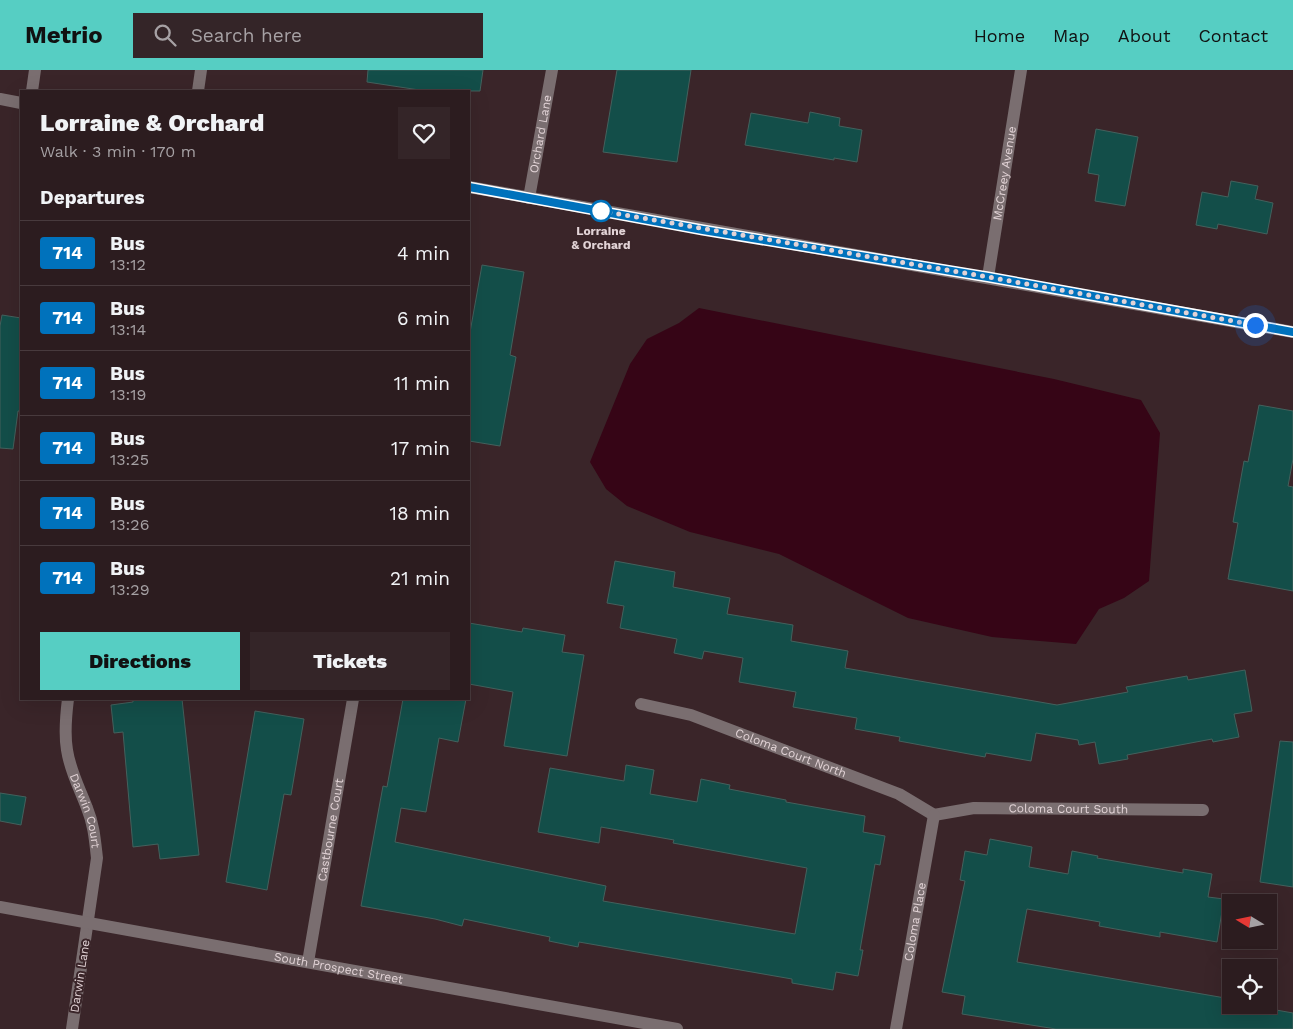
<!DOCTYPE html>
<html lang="en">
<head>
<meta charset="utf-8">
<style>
	:root { --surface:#2c1c1f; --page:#342528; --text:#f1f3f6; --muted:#a6a1a4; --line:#483a3d; --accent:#56cec3 }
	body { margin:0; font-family:"Work Sans",sans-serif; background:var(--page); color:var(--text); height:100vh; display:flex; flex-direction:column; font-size:19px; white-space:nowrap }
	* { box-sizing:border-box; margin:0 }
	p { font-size:16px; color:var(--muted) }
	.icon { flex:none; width:28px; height:28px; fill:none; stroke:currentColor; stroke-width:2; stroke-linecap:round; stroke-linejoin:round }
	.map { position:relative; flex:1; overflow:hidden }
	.side { position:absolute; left:20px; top:20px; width:450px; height:610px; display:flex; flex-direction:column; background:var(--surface); border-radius:0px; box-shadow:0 5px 20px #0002,0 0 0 1px var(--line) }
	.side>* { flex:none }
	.badge { padding:0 10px; border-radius:4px; font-size:18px; line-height:32px }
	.needle { width:32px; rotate:280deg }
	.tools { position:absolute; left:1222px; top:824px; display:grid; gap:10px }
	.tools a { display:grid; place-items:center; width:55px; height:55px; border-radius:0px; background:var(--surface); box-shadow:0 5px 20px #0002,0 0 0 1px var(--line); font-size:25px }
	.you { position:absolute; width:25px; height:25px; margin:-12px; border:4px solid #fff; border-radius:50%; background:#1a73e8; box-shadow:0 0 0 8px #1a73e833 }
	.map>.badge { position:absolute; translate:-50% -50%; box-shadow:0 0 0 2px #fff }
	h2 { padding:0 20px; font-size:19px; line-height:45px }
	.round { display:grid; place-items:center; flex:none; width:52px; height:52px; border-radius:0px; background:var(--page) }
	.overview { display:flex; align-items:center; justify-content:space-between; height:85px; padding:0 20px }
	h1 { font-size:24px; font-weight:800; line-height:38px }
	.cta { display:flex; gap:10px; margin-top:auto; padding:10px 20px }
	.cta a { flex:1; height:58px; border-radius:0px; background:var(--accent); color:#111; font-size:20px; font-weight:800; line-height:58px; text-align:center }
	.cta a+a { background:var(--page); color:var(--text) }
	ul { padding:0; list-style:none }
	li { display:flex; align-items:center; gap:15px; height:65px; padding:0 20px; border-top:1px solid var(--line) }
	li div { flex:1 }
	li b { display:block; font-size:19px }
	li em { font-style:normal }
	li .badge { min-width:55px; font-weight:700; text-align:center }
	header { display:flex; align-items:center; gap:30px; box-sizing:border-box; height:70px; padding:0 25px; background:var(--accent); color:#111 }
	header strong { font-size:24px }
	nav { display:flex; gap:28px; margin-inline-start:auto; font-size:18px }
	.search { width:350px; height:45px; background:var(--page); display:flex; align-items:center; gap:12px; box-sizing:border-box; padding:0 18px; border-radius:0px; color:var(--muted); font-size:19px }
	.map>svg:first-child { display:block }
	.water { fill:#360516 }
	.building { fill:#134e49; stroke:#44615d }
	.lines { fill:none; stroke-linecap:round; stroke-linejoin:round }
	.minor { stroke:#7a6e70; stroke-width:12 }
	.line-casing { stroke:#fff; stroke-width:11 }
	.line { stroke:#0072bc; stroke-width:8 }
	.walk { stroke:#e2d3d6; stroke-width:5; stroke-dasharray:0 9 }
	.stop-dot { fill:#fff; stroke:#0072bc; stroke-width:2.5 }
	.labels { text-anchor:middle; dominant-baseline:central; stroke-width:4; stroke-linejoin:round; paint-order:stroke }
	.street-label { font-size:12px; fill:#e2d3d6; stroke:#3a2529 }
	.stop-label { font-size:12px; font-weight:bold; fill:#e2d3d6; stroke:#3a2529 }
</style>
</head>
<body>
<header>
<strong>Metrio</strong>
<div class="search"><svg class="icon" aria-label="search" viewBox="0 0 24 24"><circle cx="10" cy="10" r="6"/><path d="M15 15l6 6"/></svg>Search here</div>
<nav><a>Home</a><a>Map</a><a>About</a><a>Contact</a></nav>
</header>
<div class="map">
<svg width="1293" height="959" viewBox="0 0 1293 959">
	<rect width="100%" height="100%" fill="#3a2529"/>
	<path class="water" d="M 699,238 L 1054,309 L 1141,330 L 1160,363 L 1149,511 L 1124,528 L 1099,539 L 1076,574 L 992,567 L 908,548 L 779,484 L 690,462 L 627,436 L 606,419 L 590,392 L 630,294 L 647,269 L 679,253 Z"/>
	<path class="building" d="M 368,0 L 483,0 L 480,21 L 426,21 L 367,12 Z
		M 617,0 L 691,0 L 677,92 L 603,82 Z
		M 810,42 L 840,48 L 839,56 L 862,60 L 857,92 L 834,88 L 834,90 L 745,75 L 751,43 L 808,53 Z
		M 1096,59 L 1138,67 L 1125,136 L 1095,131 L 1099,105 L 1088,103 Z
		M 1231,111 L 1258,116 L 1255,129 L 1273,133 L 1267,164 L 1218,154 L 1217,159 L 1196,155 L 1202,122 L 1228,127 Z
		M 482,195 L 524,202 L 510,285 L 516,287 L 500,376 L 469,371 L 469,268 Z
		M 2,245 L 21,248 L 21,341 L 18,341 L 13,379 L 0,378 L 0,256 Z
		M 1259,335 L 1293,341 L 1293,389 L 1288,416 L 1293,417 L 1293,521 L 1228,509 L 1238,453 L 1233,452 L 1244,391 L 1248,392 Z
		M 615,491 L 675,502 L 673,517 L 730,528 L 727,544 L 793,555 L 791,571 L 848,581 L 845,598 L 1057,635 L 1128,622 L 1126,617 L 1187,606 L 1188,610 L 1245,600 L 1252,641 L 1234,644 L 1239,667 L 1213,672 L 1212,669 L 1127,685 L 1128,689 L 1099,694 L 1095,672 L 1079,675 L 1078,670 L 1036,663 L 1031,691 L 986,683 L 985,687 L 899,671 L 900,667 L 855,659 L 857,648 L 793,637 L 796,622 L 739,612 L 743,588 L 704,581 L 702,589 L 674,583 L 677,569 L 620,558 L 624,536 L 607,533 Z
		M 469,553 L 522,562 L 523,558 L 565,565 L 562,582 L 584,585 L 567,686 L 504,676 L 513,622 L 469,614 Z
		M 133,629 L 182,629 L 199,785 L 160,789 L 158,774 L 133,777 L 123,662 L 114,663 L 111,635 L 133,632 Z
		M 403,629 L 466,629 L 458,672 L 439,668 L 426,742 L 401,738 L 395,772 L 606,816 L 603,831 L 795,864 L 807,798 L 673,773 L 674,770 L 601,757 L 599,773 L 538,762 L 550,698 L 624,711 L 626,695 L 654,700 L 650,724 L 697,732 L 701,709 L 730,715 L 729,719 L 786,730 L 786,732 L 865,746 L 863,762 L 885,766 L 880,795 L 875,794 L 860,880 L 863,880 L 858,906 L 836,902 L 833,920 L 792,913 L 792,909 L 579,872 L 578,877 L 549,871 L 550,867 L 464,849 L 462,856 L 435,849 L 361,836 L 383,716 L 387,717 Z
		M 255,641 L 304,649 L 291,725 L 284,724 L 267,820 L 226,812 Z
		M 1280,671 L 1293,672 L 1293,817 L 1260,812 Z
		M 0,723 L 26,727 L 21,755 L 0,751 Z
		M 990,769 L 1032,777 L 1029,797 L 1068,804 L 1072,781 L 1098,786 L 1097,788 L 1183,803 L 1183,799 L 1212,804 L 1208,827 L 1224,829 L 1217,872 L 1160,862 L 1160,867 L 1099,856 L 1100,852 L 1027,839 L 1017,892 L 1231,929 L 1231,935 L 1248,935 L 1293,943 L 1293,959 L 1056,959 L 962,944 L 965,926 L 942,922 L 965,811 L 960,810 L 965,781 L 987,785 Z"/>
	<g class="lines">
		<g class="minor">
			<path d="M 32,21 L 35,0"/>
			<path d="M 198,21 L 201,0"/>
			<path d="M 0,29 L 21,33"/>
			<path d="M 469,117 C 743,167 1019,212 1293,262"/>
			<path id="s1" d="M 529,128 L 552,0"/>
			<path id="s2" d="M 988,207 L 1021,0"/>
			<path id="s3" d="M 68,629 C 66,645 64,663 67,680 C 70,701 80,719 87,738 C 94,755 95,771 97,788 L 72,959"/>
			<path id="s4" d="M 641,634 L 691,645 L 899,724 L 934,745"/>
			<path id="s5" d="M 934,745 L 974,738 L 1203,740"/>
			<path id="s6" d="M 0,837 L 677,959"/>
			<path id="s7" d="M 308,892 L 353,629"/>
			<path id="s8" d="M 896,959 L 934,745"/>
		</g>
	</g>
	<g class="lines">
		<g class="line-casing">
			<path id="line" d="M 469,117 L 703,160 L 988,207 L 1293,262"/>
		</g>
		<use href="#line" class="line"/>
		<path class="walk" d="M 601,141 L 988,207 L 1255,255"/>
	</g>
	<circle class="stop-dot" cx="601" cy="141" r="10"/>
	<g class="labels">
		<g class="street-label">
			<text stroke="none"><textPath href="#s1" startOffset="65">Orchard Lane</textPath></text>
			<text stroke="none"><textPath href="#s2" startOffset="105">McCreey Avenue</textPath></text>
			<text stroke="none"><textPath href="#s4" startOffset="158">Coloma Court North</textPath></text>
			<text stroke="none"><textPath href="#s5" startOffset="135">Coloma Court South</textPath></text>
			<text stroke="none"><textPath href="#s3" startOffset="115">Darwin Court</textPath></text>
			<text stroke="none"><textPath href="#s7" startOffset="134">Castbourne Court</textPath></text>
			<text stroke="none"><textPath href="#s8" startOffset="109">Coloma Place</textPath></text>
			<text stroke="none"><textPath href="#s6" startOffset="344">South Prospect Street</textPath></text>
			<text transform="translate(80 906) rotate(-81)">Darwin Lane</text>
		</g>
		<g class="stop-label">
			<text x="601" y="161">Lorraine<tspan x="601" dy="14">&amp; Orchard</tspan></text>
		</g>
	</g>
</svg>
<div class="tools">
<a><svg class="needle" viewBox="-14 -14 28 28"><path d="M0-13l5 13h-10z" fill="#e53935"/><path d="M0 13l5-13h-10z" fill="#a6a1a4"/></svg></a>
<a><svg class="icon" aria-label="locate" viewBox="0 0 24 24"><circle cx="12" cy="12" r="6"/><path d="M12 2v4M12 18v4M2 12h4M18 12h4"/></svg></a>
</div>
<div class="you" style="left:1255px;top:255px"></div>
<section class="side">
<div class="overview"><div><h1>Lorraine &amp; Orchard</h1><p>Walk · 3 min · 170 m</p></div><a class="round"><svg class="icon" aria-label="heart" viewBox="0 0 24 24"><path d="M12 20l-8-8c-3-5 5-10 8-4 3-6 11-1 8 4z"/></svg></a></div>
<h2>Departures</h2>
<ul>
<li><span class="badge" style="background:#0072bc;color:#fff">714</span><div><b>Bus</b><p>13:12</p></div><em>4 min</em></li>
<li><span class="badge" style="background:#0072bc;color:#fff">714</span><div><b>Bus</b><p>13:14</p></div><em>6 min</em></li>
<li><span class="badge" style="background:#0072bc;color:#fff">714</span><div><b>Bus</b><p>13:19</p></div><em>11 min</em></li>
<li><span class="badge" style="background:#0072bc;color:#fff">714</span><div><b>Bus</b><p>13:25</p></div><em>17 min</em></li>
<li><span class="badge" style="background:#0072bc;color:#fff">714</span><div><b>Bus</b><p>13:26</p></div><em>18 min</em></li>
<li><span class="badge" style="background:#0072bc;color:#fff">714</span><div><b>Bus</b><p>13:29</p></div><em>21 min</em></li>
</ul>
<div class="cta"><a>Directions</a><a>Tickets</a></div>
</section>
</div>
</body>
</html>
